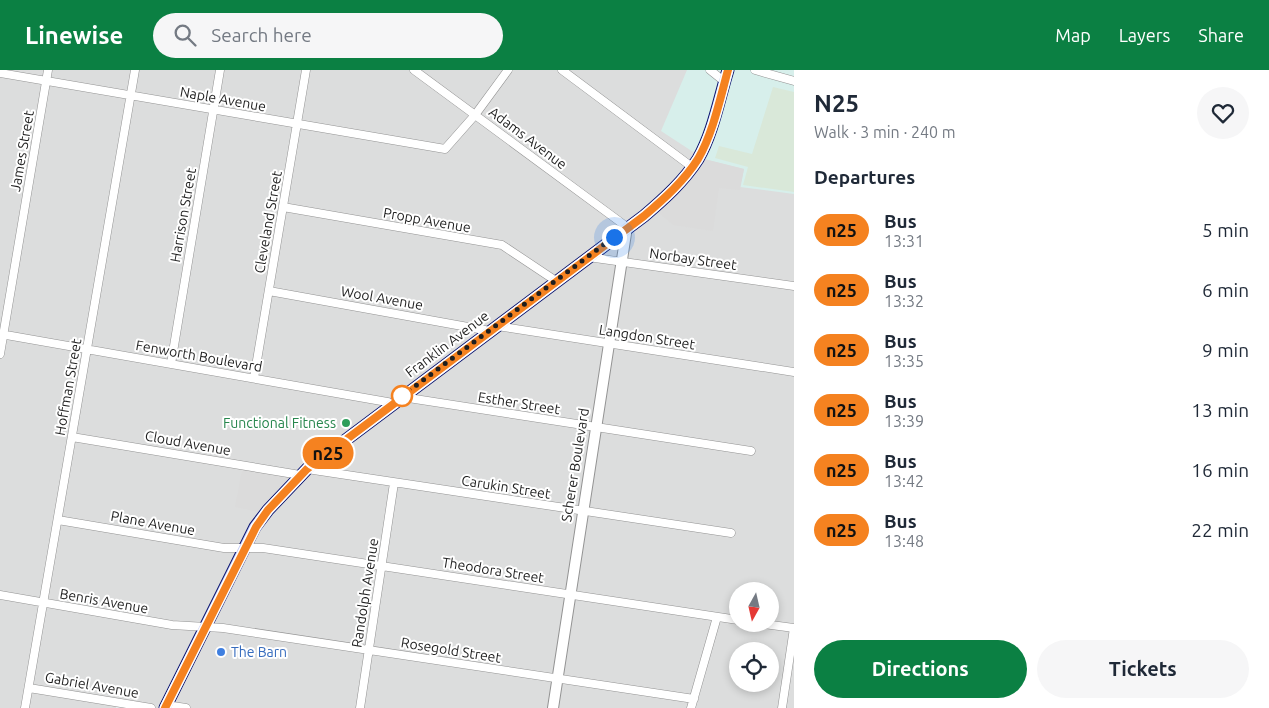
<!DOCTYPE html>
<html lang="en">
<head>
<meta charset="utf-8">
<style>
	:root { --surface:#fff; --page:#f6f6f7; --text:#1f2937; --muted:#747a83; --accent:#0b8043 }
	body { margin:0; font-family:Ubuntu,sans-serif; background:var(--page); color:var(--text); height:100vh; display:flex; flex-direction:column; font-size:19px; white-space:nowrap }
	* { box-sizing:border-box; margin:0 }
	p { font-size:16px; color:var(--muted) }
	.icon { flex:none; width:28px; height:28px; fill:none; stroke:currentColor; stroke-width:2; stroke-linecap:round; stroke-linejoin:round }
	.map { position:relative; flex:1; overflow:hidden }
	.panel { display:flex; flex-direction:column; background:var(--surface); width:475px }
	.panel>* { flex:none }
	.badge { padding:0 10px; border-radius:16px; font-size:18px; line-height:32px }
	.needle { width:32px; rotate:188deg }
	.controls { position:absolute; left:729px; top:512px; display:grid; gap:10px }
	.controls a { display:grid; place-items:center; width:50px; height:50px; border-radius:50%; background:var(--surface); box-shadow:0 2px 8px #0003; font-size:25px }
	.you { position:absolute; width:25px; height:25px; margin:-12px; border:4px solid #fff; border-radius:50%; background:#1a73e8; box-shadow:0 0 0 8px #1a73e833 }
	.map>.badge { position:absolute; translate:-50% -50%; box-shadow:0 0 0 2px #fff }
	h2 { padding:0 20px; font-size:19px; line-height:45px }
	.round { display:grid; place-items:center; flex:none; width:52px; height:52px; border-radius:26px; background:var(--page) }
	.summary { display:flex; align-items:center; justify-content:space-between; height:85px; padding:0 20px }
	h1 { font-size:24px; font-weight:700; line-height:38px }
	.primary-button { display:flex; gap:10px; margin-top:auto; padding:10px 20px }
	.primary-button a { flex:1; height:58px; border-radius:30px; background:var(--accent); color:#fff; font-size:20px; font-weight:700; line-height:58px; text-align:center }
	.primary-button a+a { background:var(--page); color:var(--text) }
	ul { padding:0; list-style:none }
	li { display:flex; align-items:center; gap:15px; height:60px; padding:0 20px }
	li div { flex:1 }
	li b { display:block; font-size:19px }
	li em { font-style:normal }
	li .badge { min-width:55px; font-weight:700; text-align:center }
	header { display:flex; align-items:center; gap:30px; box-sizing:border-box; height:70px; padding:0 25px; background:var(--accent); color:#fff }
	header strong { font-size:24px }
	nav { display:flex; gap:28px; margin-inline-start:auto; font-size:18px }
	.search { width:350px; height:45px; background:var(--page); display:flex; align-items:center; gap:12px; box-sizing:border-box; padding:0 18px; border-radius:28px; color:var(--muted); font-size:19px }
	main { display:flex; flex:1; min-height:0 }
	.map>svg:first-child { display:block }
	.residential { fill:#dcdddd; fill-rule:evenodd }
	.commercial { fill:#d7efeb }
	.industrial { fill:#d9e8d9 }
	.parking { fill:#dbdbdb }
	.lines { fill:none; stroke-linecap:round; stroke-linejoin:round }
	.minor-casing { stroke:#939393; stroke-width:9 }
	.tertiary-casing { stroke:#939393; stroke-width:12 }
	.secondary-casing { stroke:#0d1770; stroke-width:13 }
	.minor { stroke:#fff; stroke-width:8 }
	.tertiary { stroke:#fff; stroke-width:10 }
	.secondary { stroke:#bfc7f5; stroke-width:11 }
	.line-casing { stroke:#fff; stroke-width:11 }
	.line { stroke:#f58220; stroke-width:8 }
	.walk { stroke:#1f1f1f; stroke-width:5; stroke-dasharray:0 9 }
	.stop-dot { fill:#fff; stroke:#f58220; stroke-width:2.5 }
	.leisure-dot { fill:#2e9e5b; stroke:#fff; stroke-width:2 }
	.shop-dot { fill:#3f7fe0; stroke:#fff; stroke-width:2 }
	.labels { text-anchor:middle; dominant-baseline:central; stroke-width:4; stroke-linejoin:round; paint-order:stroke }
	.street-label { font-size:14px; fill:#1f1f1f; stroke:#fff }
	.leisure-label { font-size:14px; fill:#27864d; stroke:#fff; text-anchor:end }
	.shop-label { font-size:14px; fill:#366cbe; stroke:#fff; text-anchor:start }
</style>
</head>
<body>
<header>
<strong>Linewise</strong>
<div class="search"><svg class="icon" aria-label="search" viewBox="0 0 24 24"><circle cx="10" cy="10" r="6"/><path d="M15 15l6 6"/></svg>Search here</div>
<nav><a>Map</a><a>Layers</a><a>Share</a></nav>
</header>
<main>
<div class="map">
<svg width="794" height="638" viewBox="0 0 794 638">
	<rect width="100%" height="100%" fill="#e7ebef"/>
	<path class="residential" d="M 0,0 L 794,0 L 794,638 L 191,638 L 165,634 L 163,638 L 144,638 L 116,634 L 116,638 L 0,638 ZM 738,521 L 770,521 L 770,554 L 738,554 ZM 738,581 L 770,581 L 770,614 L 738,614 Z"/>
	<path class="commercial" d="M 687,0 L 794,0 L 794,124 L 740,117 L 744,99 L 704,89 L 661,61 Z"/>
	<path class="industrial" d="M 773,17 L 794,22 L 794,122 L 743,115 L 748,97 L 715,88 L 719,76 L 752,84 Z"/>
	<path class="parking" d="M 704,89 L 744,99 L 740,120 L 719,118 L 713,161 L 673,155 L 653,138 Z
		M 243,395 L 300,405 L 265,443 L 235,437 Z"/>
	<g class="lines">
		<g class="minor-casing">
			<path id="minor" d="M 414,0 L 627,157
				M 562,0 L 692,97
				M 710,0 L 725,12
				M 755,0 L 794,11
				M 0,3 L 445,79 L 475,45 L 508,0
				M 283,137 L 502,175 L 556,211
				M 588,187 L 794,216
				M 269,221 L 490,261
				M 497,256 L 794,302
				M 0,264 L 393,333
				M 0,284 L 48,0
				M 171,294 L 220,0
				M 254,308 L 306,0
				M 402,327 L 751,381
				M 72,367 L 300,405
				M 307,399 L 731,463
				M 58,450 L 224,478 L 263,478 L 738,550
				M 0,525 L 172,555 L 223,558 L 694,629
				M 764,554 L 794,558
				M 29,618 L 151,638
				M 166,635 L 186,638
				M 25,638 L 135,0
				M 360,638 L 394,413
				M 691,638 L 717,547
				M 782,638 L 794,558"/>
		</g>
		<g class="tertiary-casing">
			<path id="tertiary" d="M 553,638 L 627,157"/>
		</g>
		<g class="secondary-casing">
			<path id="secondary" d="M 165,638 L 255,457 L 268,440 L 307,399 L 644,146 C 664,129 684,111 698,89 C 713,63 719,29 728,0"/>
		</g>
		<use href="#minor" class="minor"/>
		<use href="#tertiary" class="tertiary"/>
		<use href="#secondary" class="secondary"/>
	</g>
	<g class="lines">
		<g class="line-casing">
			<path id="line" d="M 165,638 L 256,457 L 268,440 L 307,399 L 644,146 C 664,129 684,111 698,89 C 713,63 720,29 728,0"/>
		</g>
		<use href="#line" class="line"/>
		<path class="walk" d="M 402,326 L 614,167"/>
	</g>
	<circle class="stop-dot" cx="402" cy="326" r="10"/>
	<circle class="leisure-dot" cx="346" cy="353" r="5"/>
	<circle class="shop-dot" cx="221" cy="582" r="5"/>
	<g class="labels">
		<g class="street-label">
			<text transform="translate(223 29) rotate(10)">Naple Avenue</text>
			<text transform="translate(528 68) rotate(37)">Adams Avenue</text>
			<text transform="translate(22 81) rotate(-80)">James Street</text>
			<text transform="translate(183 145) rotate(-80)">Harrison Street</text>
			<text transform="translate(427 150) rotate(10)">Propp Avenue</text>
			<text transform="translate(268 152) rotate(-80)">Cleveland Street</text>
			<text transform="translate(693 189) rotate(8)">Norbay Street</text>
			<text transform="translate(382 228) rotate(10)">Wool Avenue</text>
			<text transform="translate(647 267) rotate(9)">Langdon Street</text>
			<text transform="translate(447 274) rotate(-37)">Franklin Avenue</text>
			<text transform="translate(199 286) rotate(10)">Fenworth Boulevard</text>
			<text transform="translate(68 317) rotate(-80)">Hoffman Street</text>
			<text transform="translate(519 333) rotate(9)">Esther Street</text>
			<text transform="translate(188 373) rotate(10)">Cloud Avenue</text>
			<text transform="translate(575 395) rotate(-81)">Scherer Boulevard</text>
			<text transform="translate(506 417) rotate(9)">Carukin Street</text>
			<text transform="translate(153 453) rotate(10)">Plane Avenue</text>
			<text transform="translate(493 500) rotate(9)">Theodora Street</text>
			<text transform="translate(365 523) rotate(-81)">Randolph Avenue</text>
			<text transform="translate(104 531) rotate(10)">Benris Avenue</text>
			<text transform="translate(451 580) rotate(9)">Rosegold Street</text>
			<text transform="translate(92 615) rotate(10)">Gabriel Avenue</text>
		</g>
		<g class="leisure-label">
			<text x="336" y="353">Functional Fitness</text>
		</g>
		<g class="shop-label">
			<text x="231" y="582">The Barn</text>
		</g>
	</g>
</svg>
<div class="controls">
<a><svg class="needle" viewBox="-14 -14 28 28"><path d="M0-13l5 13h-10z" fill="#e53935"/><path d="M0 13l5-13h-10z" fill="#747a83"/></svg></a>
<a><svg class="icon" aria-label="locate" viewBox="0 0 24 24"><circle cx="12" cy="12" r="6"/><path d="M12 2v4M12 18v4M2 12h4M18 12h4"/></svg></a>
</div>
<div class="you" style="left:614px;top:167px"></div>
<b class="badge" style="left:328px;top:383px;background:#f58220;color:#111">n25</b>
</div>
<section class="panel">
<div class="summary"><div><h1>N25</h1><p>Walk · 3 min · 240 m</p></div><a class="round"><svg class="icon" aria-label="heart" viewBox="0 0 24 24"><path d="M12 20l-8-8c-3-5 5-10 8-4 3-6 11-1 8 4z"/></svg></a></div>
<h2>Departures</h2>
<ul>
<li><span class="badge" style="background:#f58220;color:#111">n25</span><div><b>Bus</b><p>13:31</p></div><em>5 min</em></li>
<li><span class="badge" style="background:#f58220;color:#111">n25</span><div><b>Bus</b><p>13:32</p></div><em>6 min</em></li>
<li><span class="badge" style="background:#f58220;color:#111">n25</span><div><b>Bus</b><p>13:35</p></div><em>9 min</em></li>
<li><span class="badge" style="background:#f58220;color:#111">n25</span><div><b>Bus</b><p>13:39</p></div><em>13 min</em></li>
<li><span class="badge" style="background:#f58220;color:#111">n25</span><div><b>Bus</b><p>13:42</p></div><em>16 min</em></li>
<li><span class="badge" style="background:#f58220;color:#111">n25</span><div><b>Bus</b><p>13:48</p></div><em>22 min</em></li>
</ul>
<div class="primary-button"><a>Directions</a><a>Tickets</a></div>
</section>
</main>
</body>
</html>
